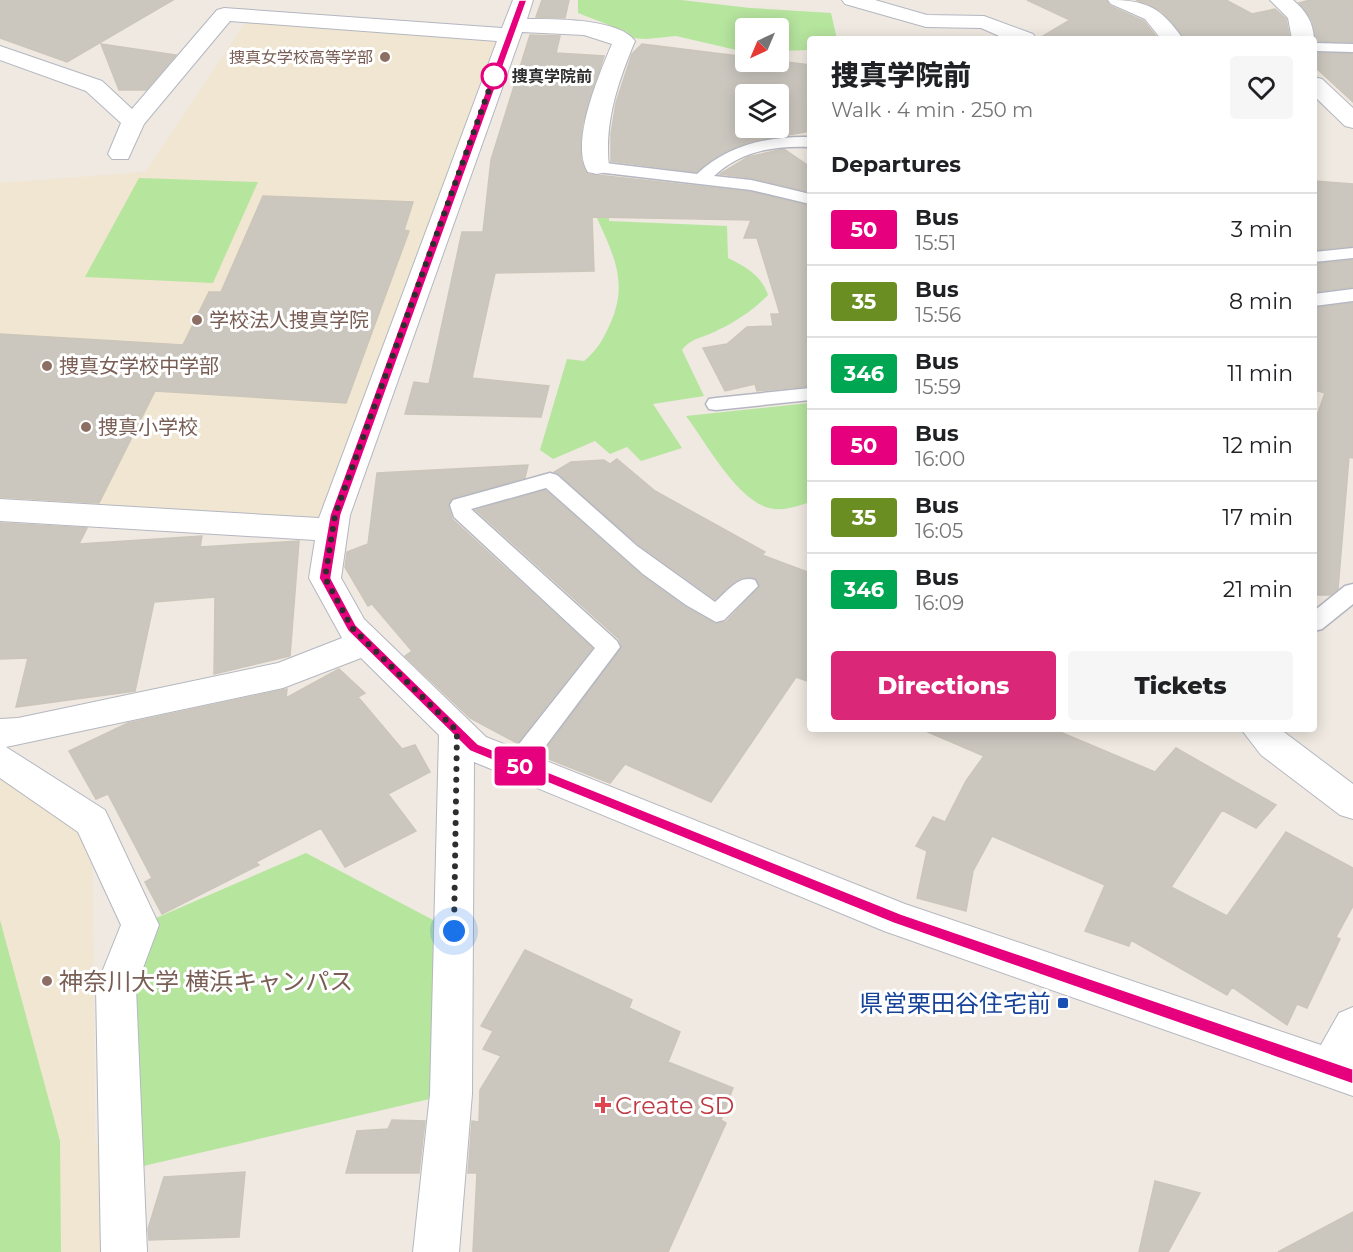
<!DOCTYPE html>
<html lang="en">
<head>
<meta charset="utf-8">
<style>
	:root { --surface:#fff; --page:#f6f6f6; --text:#202124; --muted:#757577; --line:#e0e0e0; --accent:#db2777 }
	body { margin:0; font-family:Montserrat,"Noto Sans JP",sans-serif; background:var(--page); color:var(--text); height:100vh; display:flex; flex-direction:column; font-size:22px; white-space:nowrap }
	* { box-sizing:border-box; margin:0 }
	p { font-size:20px; color:var(--muted) }
	.icon { flex:none; width:33px; height:33px; fill:none; stroke:currentColor; stroke-width:2; stroke-linecap:round; stroke-linejoin:round }
	.map { position:relative; flex:1; overflow:hidden }
	.sheet { position:absolute; left:807px; top:36px; width:510px; height:696px; display:flex; flex-direction:column; background:var(--surface); border-radius:6px; box-shadow:0 3px 15px #0003 }
	.sheet>* { flex:none }
	.badge { padding:0 12px; border-radius:4px; font-size:21px; line-height:39px }
	.needle { width:39px; rotate:224deg }
	.controls { position:absolute; left:735px; top:18px; display:grid; gap:12px }
	.controls a { display:grid; place-items:center; width:54px; height:54px; border-radius:6px; background:var(--surface); box-shadow:0 3px 15px #0003; font-size:30px }
	.you { position:absolute; width:30px; height:30px; margin:-15px; border:4px solid #fff; border-radius:50%; background:#1a73e8; box-shadow:0 0 0 9px #1a73e833 }
	.map>.badge { position:absolute; translate:-50% -50%; box-shadow:0 0 0 3px #fff }
	h2 { padding:0 24px; font-size:22px; line-height:54px }
	.round { display:grid; place-items:center; flex:none; width:63px; height:63px; border-radius:6px; background:var(--page) }
	.headline { display:flex; align-items:center; justify-content:space-between; height:102px; padding:0 24px }
	h1 { font-size:28px; font-weight:800; line-height:45px }
	.action { display:flex; gap:12px; margin-top:auto; padding:12px 24px }
	.action a { flex:1; height:69px; border-radius:6px; background:var(--accent); color:#fff; font-size:24px; font-weight:800; line-height:69px; text-align:center }
	.action a+a { background:var(--page); color:var(--text) }
	ul { padding:0; list-style:none }
	li { display:flex; align-items:center; gap:18px; height:72px; padding:0 24px; border-top:2px solid var(--line) }
	li div { flex:1 }
	li b { display:block; font-size:22px }
	li em { font-style:normal }
	li .badge { min-width:66px; font-weight:700; text-align:center }
	.map>svg:first-child { display:block }
	.education { fill:#f0e6d1 }
	.green { fill:#b6e59e }
	.building { fill:#cbc7bf; stroke:#cbc5ba; stroke-width:1.5; fill-rule:evenodd }
	.lines { fill:none; stroke-linecap:round; stroke-linejoin:round }
	.lane-casing { stroke:#b4b7c1; stroke-width:3 }
	.street-casing { stroke:#b4b7c1; stroke-width:2 }
	.lane { fill:#fff; fill-rule:evenodd }
	.street { fill:#fff; fill-rule:evenodd }
	.line { fill:#e6007e; stroke:#fff; stroke-width:1.5 }
	.walk { stroke:#2e2e2e; stroke-width:6; stroke-dasharray:0 10.8 }
	.education-dot { fill:#8d6e63; stroke:#fff; stroke-width:2 }
	.stop-dot { fill:#fff; stroke:#e6007e; stroke-width:3 }
	.transit-dot { fill:#1a4fb4; stroke:#fff; stroke-width:2 }
	.health-dot { fill:#e0444e; stroke:#fff; stroke-width:2 }
	.labels { text-anchor:middle; dominant-baseline:central; stroke-width:6; stroke-linejoin:round; paint-order:stroke }
	.far-education-label { font-size:16px; fill:#785e54; stroke:#fff; text-anchor:end }
	.far-stop-label { font-size:16px; font-weight:bold; fill:#2e2e2e; stroke:#fff; text-anchor:start }
	.education-label { font-size:20px; fill:#785e54; stroke:#fff; text-anchor:start }
	.near-education-label { font-size:24px; fill:#785e54; stroke:#fff; text-anchor:start }
	.near-transit-label { font-size:24px; fill:#164399; stroke:#fff; text-anchor:end }
	.near-health-label { font-size:24px; fill:#be3a42; stroke:#fff; text-anchor:start }
</style>
</head>
<body>
<div class="map">
<svg width="1353" height="1252" viewBox="0 0 1353 1252">
	<rect width="100%" height="100%" fill="#efe9e1"/>
	<path class="education" d="M 247,20 L 499,39 L 319,523 L 0,503 L 0,183 L 145,172 Z
		M 0,759 L 92,821 L 95,1141 L 122,1171 L 124,1252 L 0,1252 Z"/>
	<path class="green" d="M 578,0 L 681,0 L 750,8 L 831,13 L 837,39 L 810,39 L 810,50 L 779,51 L 778,28 L 746,28 L 745,52 L 676,36 L 646,39 L 631,38 L 627,32 L 578,13 Z
		M 139,178 L 258,182 L 213,283 L 85,277 Z
		M 609,187 L 609,221 L 727,226 L 728,258 C 746,267 761,275 768,295 C 753,310 737,321 718,330 C 704,338 692,337 682,350 L 704,396 L 653,404 L 682,448 L 641,461 L 627,447 L 610,454 L 595,441 L 553,459 L 540,450 L 567,359 L 584,361 C 597,350 603,340 610,324 C 633,274 605,243 588,196 Z
		M 809,403 L 810,502 C 797,506 783,512 769,508 C 736,499 707,444 686,416 Z
		M 306,853 L 454,931 L 451,1094 L 122,1171 L 140,925 Z
		M 0,920 L 60,1141 L 61,1252 L 0,1252 Z"/>
	<path class="building" d="M 0,0 L 173,0 L 67,62 L 0,38 Z
		M 542,0 L 569,0 L 565,18 L 536,17 Z
		M 1027,0 L 1106,0 L 1110,6 L 1144,21 L 1158,39 L 1038,39 L 1070,20 Z
		M 1136,0 L 1226,0 L 1252,14 L 1275,9 L 1286,19 L 1290,39 L 1185,39 L 1161,11 Z
		M 1310,0 L 1353,0 L 1353,42 L 1315,41 L 1312,21 L 1299,3 Z
		M 530,35 L 560,36 L 556,53 L 604,56 L 582,126 L 581,160 L 588,174 L 751,192 L 810,206 L 810,386 L 757,391 L 755,384 L 725,391 L 703,348 L 727,344 L 747,327 L 773,326 L 771,314 L 780,314 L 757,238 L 744,238 L 751,220 L 592,217 L 594,271 L 495,273 L 472,378 L 549,386 L 541,417 L 405,414 L 414,382 L 429,384 L 462,232 L 483,232 L 491,160 Z
		M 101,44 L 176,55 L 146,90 L 119,90 Z
		M 642,44 L 746,57 L 746,62 L 778,61 L 810,65 L 810,131 L 749,142 L 721,154 L 696,172 L 611,161 L 611,134 L 616,103 L 632,54 ZM 746,94 L 778,94 L 778,128 L 746,128 Z
		M 1314,53 L 1353,54 L 1353,102 L 1314,66 Z
		M 784,149 L 810,167 L 810,192 L 752,178 L 720,174 L 748,157 Z
		M 1314,181 L 1353,184 L 1353,246 L 1314,250 Z
		M 263,196 L 413,202 L 404,230 L 409,231 L 346,403 L 155,391 L 99,503 L 0,497 L 0,334 L 183,345 L 209,292 L 221,292 Z
		M 1353,260 L 1353,287 L 1314,292 L 1314,264 Z
		M 1353,303 L 1353,458 L 1349,457 L 1338,589 L 1330,595 L 1314,595 L 1314,424 L 1325,393 L 1314,390 L 1314,308 Z
		M 617,459 L 655,491 L 765,552 L 762,555 L 810,573 L 810,682 L 796,677 L 711,802 L 625,764 L 610,783 L 541,756 L 622,646 L 619,639 L 476,510 L 545,490 L 642,576 L 685,607 L 715,624 L 726,622 L 760,586 L 755,578 L 742,578 L 715,599 L 638,544 L 554,472 L 571,462 L 604,460 L 610,464 Z
		M 528,465 L 525,478 L 452,498 L 448,506 L 452,519 L 592,648 L 517,743 L 470,718 L 405,656 L 412,651 L 372,604 L 368,606 L 345,567 L 347,552 L 368,544 L 377,473 Z
		M 0,523 L 87,528 L 79,544 L 202,536 L 200,547 L 299,541 L 290,656 L 214,674 L 215,597 L 154,602 L 135,691 L 16,707 L 28,658 L 0,659 Z
		M 339,669 L 365,693 L 358,697 L 402,749 L 415,745 L 430,772 L 388,794 L 416,831 L 345,867 L 321,828 L 256,862 L 259,865 L 162,914 L 145,882 L 152,878 L 108,794 L 96,799 L 69,751 L 128,723 L 287,689 L 286,698 Z
		M 921,729 L 1053,729 L 1155,772 L 1176,748 L 1276,805 L 1256,828 L 1222,810 L 1171,887 L 1227,916 L 1286,832 L 1353,868 L 1353,906 L 1336,937 L 1340,939 L 1307,1008 L 1297,1004 L 1287,1025 L 1232,987 L 1227,995 L 1131,940 L 1129,946 L 1085,931 L 1105,885 L 992,836 L 973,871 L 966,911 L 917,898 L 927,851 L 916,846 L 933,817 L 945,822 L 966,781 L 984,756 Z
		M 525,950 L 632,1000 L 629,1008 L 680,1032 L 668,1062 L 733,1088 L 721,1120 L 726,1123 L 668,1252 L 473,1252 L 477,1173 L 468,1173 L 472,1121 L 479,1122 L 480,1090 L 501,1056 L 483,1049 L 493,1031 L 481,1026 Z
		M 392,1120 L 425,1121 L 419,1173 L 346,1173 L 357,1131 L 388,1129 Z
		M 245,1172 L 239,1237 L 149,1240 L 148,1229 L 164,1177 Z
		M 1155,1181 L 1200,1193 L 1168,1252 L 1139,1252 Z
		M 1353,1212 L 1353,1252 L 1278,1252 Z"/>
	<g class="lines">
		<g class="lane-casing">
			<path id="lane" d="M 1314,43 L 1353,44 L 1353,52 L 1314,51 Z
				M 810,137 L 810,147 C 776,145 740,151 714,176 L 751,180 L 810,194 L 810,204 L 751,190 L 597,172 L 589,167 L 597,162 L 697,174 C 728,145 768,136 810,137 Z
				M 1353,248 L 1353,258 L 1314,262 L 1314,252 Z
				M 1353,289 L 1353,301 L 1314,306 L 1314,294 Z
				M 810,388 L 810,400 L 716,410 L 709,409 L 706,404 L 709,399 L 716,398 Z
				M 550,473 L 557,475 L 637,546 L 715,602 C 727,592 738,575 755,580 L 758,586 L 724,620 L 716,622 L 686,605 L 643,574 L 546,488 L 471,509 L 617,641 L 620,647 L 526,772 L 517,775 L 508,772 L 505,765 L 508,758 L 595,648 L 454,517 L 450,505 L 453,500 Z
				M 1353,584 L 1353,604 L 1322,629 L 1314,631 L 1314,611 L 1345,586 Z"/>
		</g>
		<g class="street-casing">
			<path id="street" d="M 513,0 L 533,0 L 527,19 C 552,19 619,18 635,41 C 618,82 604,122 609,167 L 606,172 L 597,174 L 588,172 C 569,144 600,72 612,44 L 584,35 L 522,32 L 350,515 L 341,578 L 364,619 L 486,737 L 905,904 L 1321,1045 L 1339,1013 L 1353,1007 L 1353,1096 L 884,931 L 474,762 L 472,1094 L 459,1252 L 413,1252 L 430,1094 L 439,735 L 361,658 L 283,688 L 6,747 L 105,810 L 159,925 L 136,987 L 147,1252 L 101,1252 L 96,987 L 121,925 L 78,832 L 0,778 L 0,719 L 18,718 L 278,663 L 342,638 L 309,578 L 315,540 L 0,521 L 0,499 L 319,518 L 497,41 L 230,21 L 144,124 L 128,159 L 112,159 L 108,154 L 121,123 L 86,91 L 0,60 L 0,46 L 102,81 L 132,109 L 217,10 L 224,8 L 502,28 Z
				M 842,0 L 875,0 L 927,15 L 984,16 L 1033,34 L 1036,39 L 1006,39 L 981,28 L 926,27 L 845,4 Z
				M 1108,0 C 1146,0 1161,7 1183,39 L 1161,39 L 1145,19 L 1111,4 Z
				M 1270,0 L 1293,0 C 1306,11 1313,22 1314,39 L 1292,39 L 1288,18 Z
				M 1314,77 L 1322,79 L 1353,108 L 1353,128 L 1345,126 L 1314,96 Z
				M 1241,729 L 1280,729 L 1353,784 L 1353,819 L 1340,815 L 1261,755 Z"/>
		</g>
		<use href="#lane" class="lane"/>
		<use href="#street" class="street"/>
	</g>
	<path class="line" d="M 519,0 L 527,0 L 341,515 L 331,578 L 356,625 L 478,744 L 901,914 L 1353,1069 L 1353,1084 L 893,923 L 470,751 L 348,631 L 319,578 L 330,515 Z"/>
	<g class="lines">
		<path class="walk" d="M 454,931 L 457,731 L 352,628 L 325,578 L 335,515 L 494,76"/>
	</g>
	<g class="education-dot">
		<circle cx="385" cy="57" r="6"/>
		<circle cx="197" cy="320" r="6"/>
		<circle cx="47" cy="366" r="6"/>
		<circle cx="86" cy="427" r="6"/>
		<circle cx="47" cy="981" r="6"/>
	</g>
	<circle class="stop-dot" cx="494" cy="76" r="12"/>
	<rect class="transit-dot" x="1057" y="997" width="12" height="12" rx="3"/>
	<path class="health-dot" d="M600 1096h6v6h6v6h-6v6h-6v-6h-6v-6h6z"/>
	<g class="labels">
		<g class="far-education-label">
			<text x="373" y="57">捜真女学校高等学部</text>
		</g>
		<g class="far-stop-label">
			<text x="512" y="76">捜真学院前</text>
		</g>
		<g class="education-label">
			<text x="209" y="320">学校法人捜真学院</text>
			<text x="59" y="366">捜真女学校中学部</text>
			<text x="98" y="427">捜真小学校</text>
		</g>
		<g class="near-education-label">
			<text x="59" y="981">神奈川大学 横浜キャンパス</text>
		</g>
		<g class="near-transit-label">
			<text x="1051" y="1003">県営栗田谷住宅前</text>
		</g>
		<g class="near-health-label">
			<text x="615" y="1105">Create SD</text>
		</g>
	</g>
</svg>
<div class="controls">
<a><svg class="needle" viewBox="-14 -14 28 28"><path d="M0-13l5 13h-10z" fill="#e53935"/><path d="M0 13l5-13h-10z" fill="#757577"/></svg></a>
<a><svg class="icon" aria-label="layers" viewBox="0 0 24 24"><path d="M12 4l9 5-9 5-9-5zM3 14l9 5 9-5"/></svg></a>
</div>
<div class="you" style="left:454px;top:931px"></div>
<b class="badge" style="left:520px;top:766px;background:#e6007e;color:#fff">50</b>
<section class="sheet">
<div class="headline"><div><h1>捜真学院前</h1><p>Walk · 4 min · 250 m</p></div><a class="round"><svg class="icon" aria-label="heart" viewBox="0 0 24 24"><path d="M12 20l-8-8c-3-5 5-10 8-4 3-6 11-1 8 4z"/></svg></a></div>
<h2>Departures</h2>
<ul>
<li><span class="badge" style="background:#e6007e;color:#fff">50</span><div><b>Bus</b><p>15:51</p></div><em>3 min</em></li>
<li><span class="badge" style="background:#6b8e23;color:#fff">35</span><div><b>Bus</b><p>15:56</p></div><em>8 min</em></li>
<li><span class="badge" style="background:#00a651;color:#fff">346</span><div><b>Bus</b><p>15:59</p></div><em>11 min</em></li>
<li><span class="badge" style="background:#e6007e;color:#fff">50</span><div><b>Bus</b><p>16:00</p></div><em>12 min</em></li>
<li><span class="badge" style="background:#6b8e23;color:#fff">35</span><div><b>Bus</b><p>16:05</p></div><em>17 min</em></li>
<li><span class="badge" style="background:#00a651;color:#fff">346</span><div><b>Bus</b><p>16:09</p></div><em>21 min</em></li>
</ul>
<div class="action"><a>Directions</a><a>Tickets</a></div>
</section>
</div>
</body>
</html>
